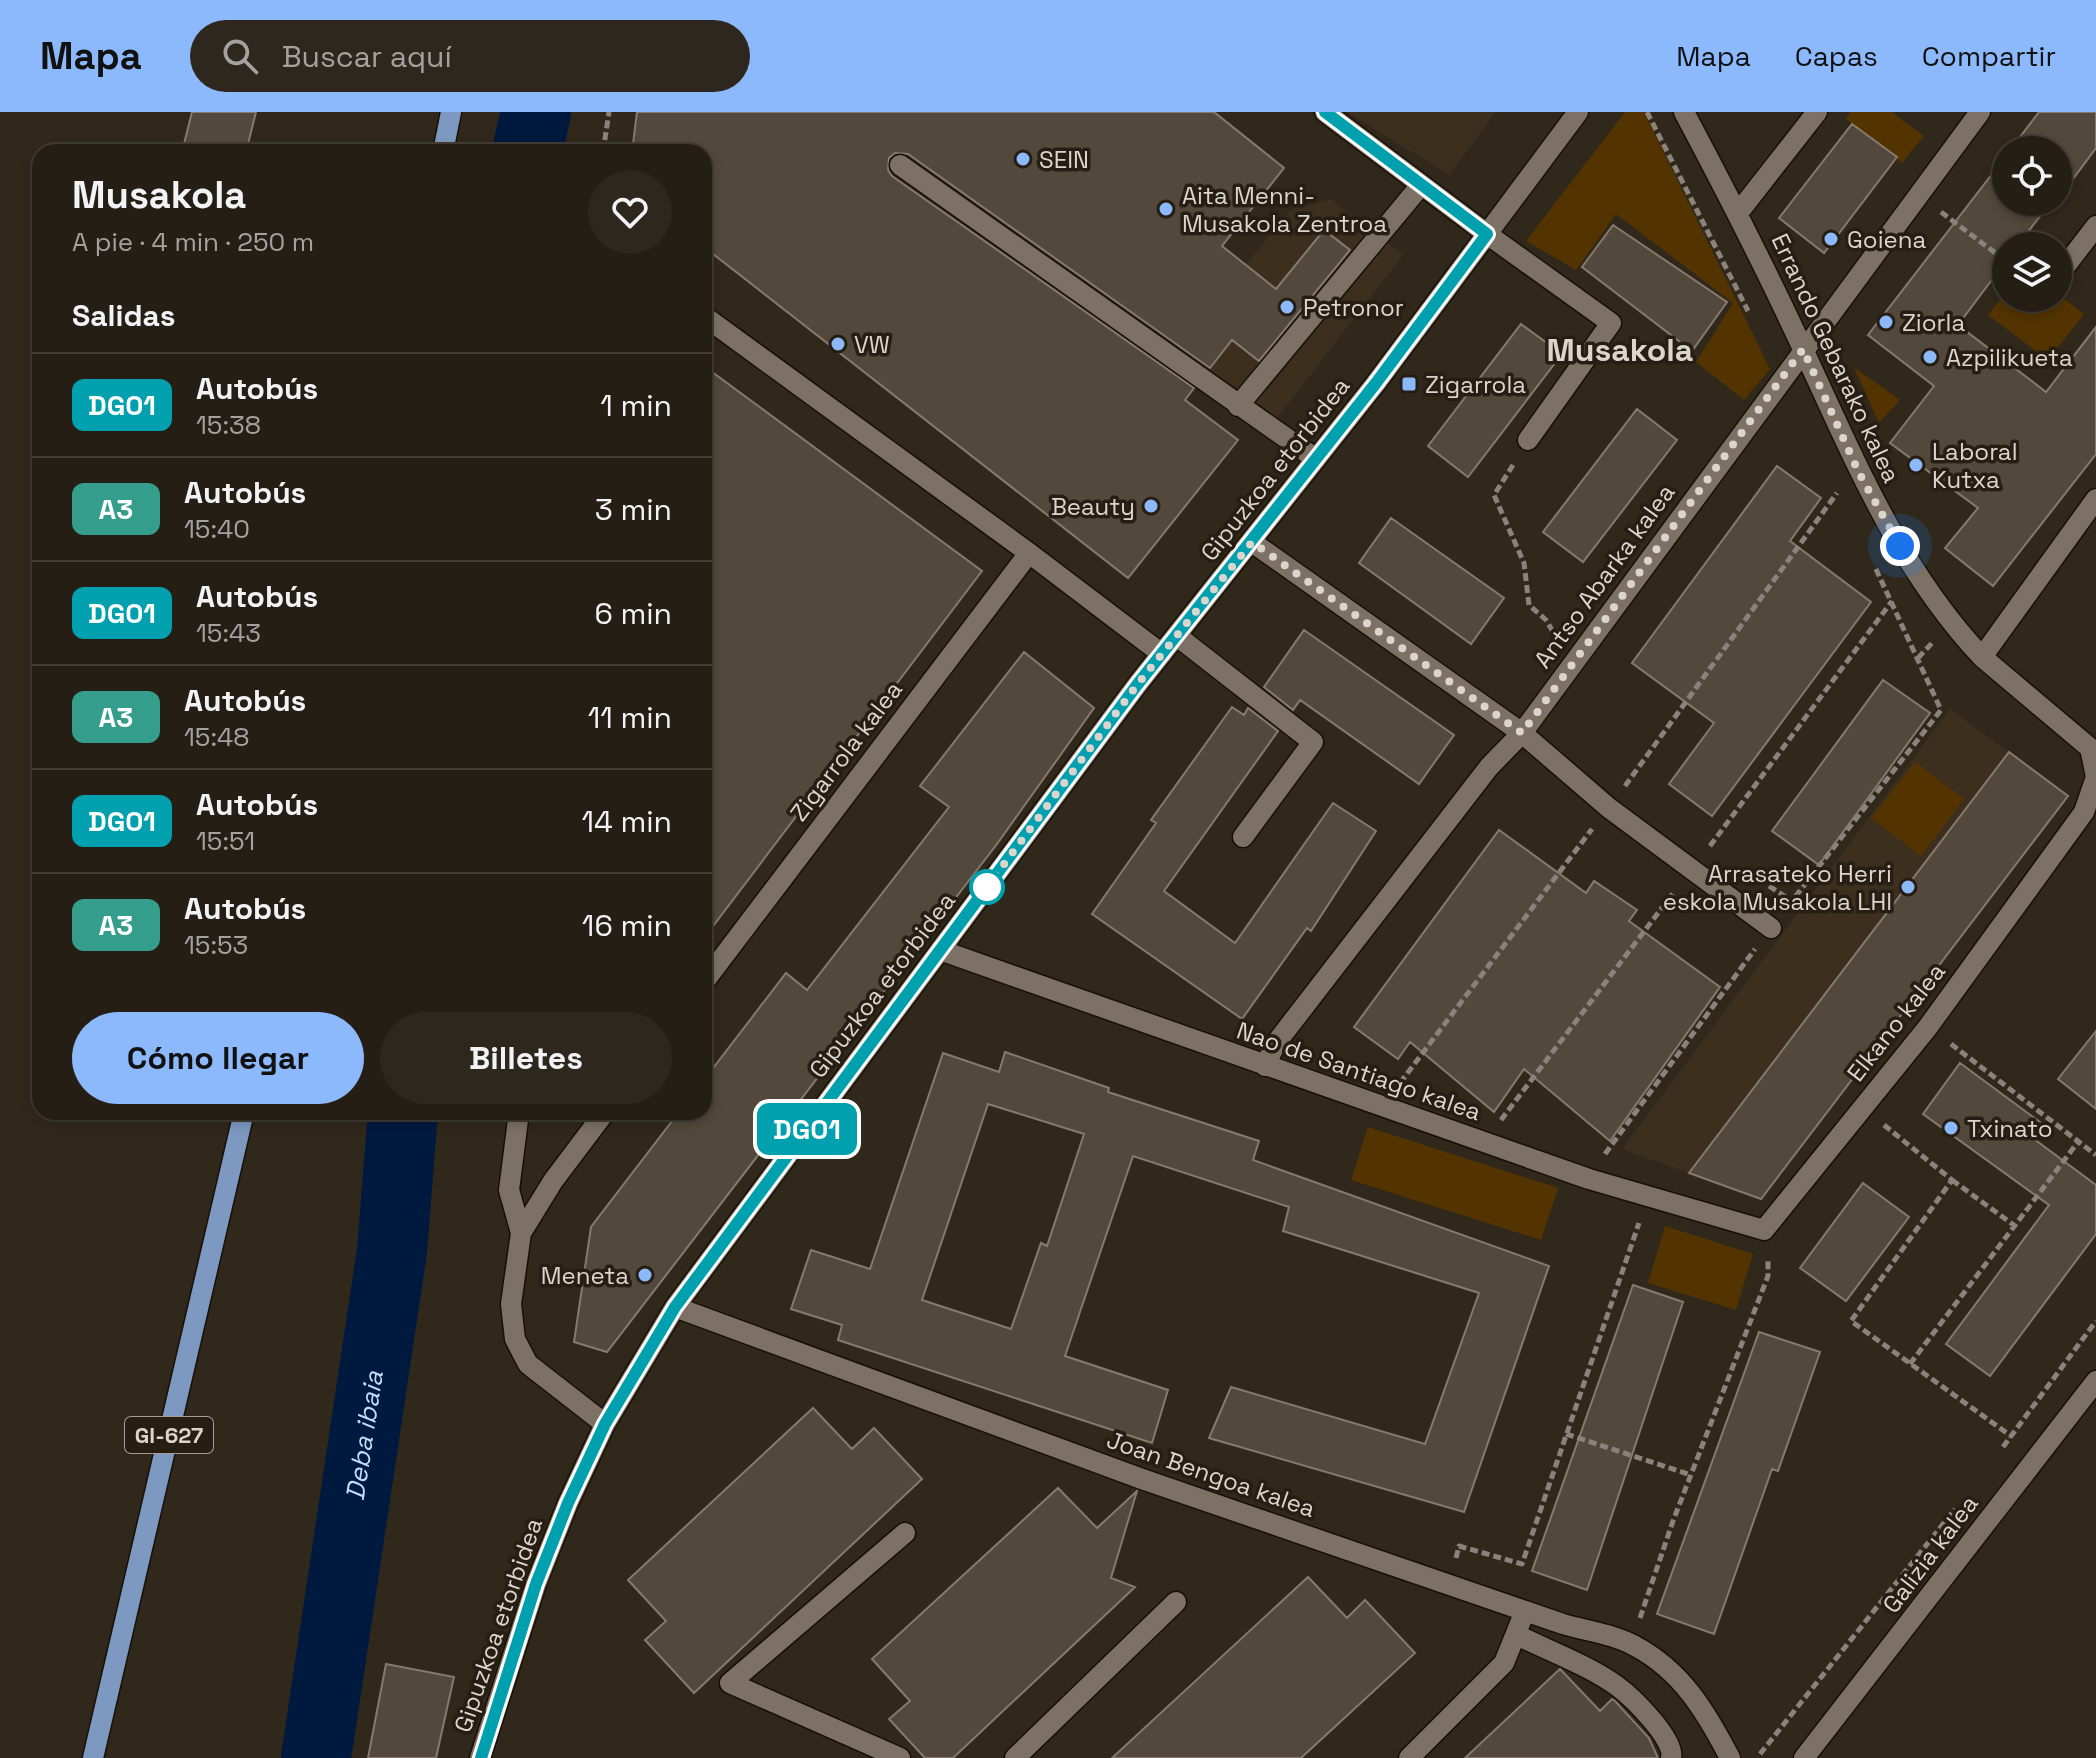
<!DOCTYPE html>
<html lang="es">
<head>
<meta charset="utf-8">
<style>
	:root { --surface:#251e15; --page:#2d271e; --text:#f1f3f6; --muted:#a3a2a0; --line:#423c34; --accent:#8bb9fc }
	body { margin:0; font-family:"Space Grotesk",sans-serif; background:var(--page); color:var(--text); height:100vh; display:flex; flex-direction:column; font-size:30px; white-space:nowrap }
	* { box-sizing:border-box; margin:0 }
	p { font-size:26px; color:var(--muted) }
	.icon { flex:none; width:44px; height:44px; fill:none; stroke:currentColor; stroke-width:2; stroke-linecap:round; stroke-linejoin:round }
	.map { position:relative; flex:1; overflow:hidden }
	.panel { position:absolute; left:32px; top:32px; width:680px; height:976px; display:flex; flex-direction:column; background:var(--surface); border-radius:24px; box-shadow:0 4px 12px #0003,0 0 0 2px var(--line) }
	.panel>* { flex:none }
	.badge { padding:0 16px; border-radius:12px; font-size:28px; line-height:52px }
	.controls { position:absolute; left:1992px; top:24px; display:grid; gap:16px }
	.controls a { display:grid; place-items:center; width:80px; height:80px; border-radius:50%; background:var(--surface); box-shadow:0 4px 12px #0003,0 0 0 2px var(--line); font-size:40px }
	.you { position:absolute; width:40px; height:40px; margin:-20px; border:6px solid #fff; border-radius:50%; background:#1a73e8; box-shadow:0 0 0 12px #1a73e833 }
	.map>.badge { position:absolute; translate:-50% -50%; box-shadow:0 0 0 4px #fff }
	h2 { padding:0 40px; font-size:30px; line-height:72px }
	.round { display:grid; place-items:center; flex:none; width:84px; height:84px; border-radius:42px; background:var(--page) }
	.head { display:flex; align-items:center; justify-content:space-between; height:136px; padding:0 40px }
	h1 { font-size:38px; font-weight:700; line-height:60px }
	.cta { display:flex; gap:16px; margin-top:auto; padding:16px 40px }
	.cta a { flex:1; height:92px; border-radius:48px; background:var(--accent); color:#111; font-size:32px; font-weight:700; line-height:92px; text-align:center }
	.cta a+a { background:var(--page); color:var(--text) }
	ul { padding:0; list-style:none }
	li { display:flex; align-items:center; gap:24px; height:104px; padding:0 40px; border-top:2px solid var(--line) }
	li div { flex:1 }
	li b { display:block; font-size:30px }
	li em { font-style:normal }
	li .badge { min-width:88px; font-weight:700; text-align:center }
	header { display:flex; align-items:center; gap:48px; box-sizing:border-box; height:112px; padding:0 40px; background:var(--accent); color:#111 }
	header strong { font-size:38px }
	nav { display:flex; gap:44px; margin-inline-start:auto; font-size:28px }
	.search { width:560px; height:72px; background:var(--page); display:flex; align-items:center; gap:20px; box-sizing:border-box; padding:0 28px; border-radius:44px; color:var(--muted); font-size:30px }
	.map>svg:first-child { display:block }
	.built { fill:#3c2f1e }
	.green { fill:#533400 }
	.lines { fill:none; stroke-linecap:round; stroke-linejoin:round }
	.river { stroke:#00193f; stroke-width:70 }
	.building { fill:#52483b; stroke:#857a6d; stroke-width:2; fill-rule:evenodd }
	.service-casing { stroke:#181006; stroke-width:23 }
	.minor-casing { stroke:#181006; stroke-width:23 }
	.tertiary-casing { stroke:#181006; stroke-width:23 }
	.primary-casing { stroke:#181006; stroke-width:23 }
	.path { stroke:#8a837a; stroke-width:5; stroke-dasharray:8 4; stroke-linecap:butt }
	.service { stroke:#7c7164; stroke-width:20 }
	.minor { stroke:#7c7164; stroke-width:20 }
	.tertiary { stroke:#7c7164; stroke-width:20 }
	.primary { stroke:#7d99c1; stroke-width:20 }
	.line-casing { stroke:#fff; stroke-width:18 }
	.line { stroke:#00a0ae; stroke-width:12 }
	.walk { stroke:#dbd5ce; stroke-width:8; stroke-dasharray:0 14.4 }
	.poi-dot { fill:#8bb9fc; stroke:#271e13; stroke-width:3 }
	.stop-dot { fill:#fff; stroke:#00a0ae; stroke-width:4 }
	.labels { text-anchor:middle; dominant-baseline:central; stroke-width:7; stroke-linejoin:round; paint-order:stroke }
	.shield { fill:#271e13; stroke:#a59e96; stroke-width:2 }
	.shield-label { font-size:22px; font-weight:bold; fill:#dbd5ce }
	.poi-label { font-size:24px; fill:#dbd5ce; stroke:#271e13; text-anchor:start }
	.street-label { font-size:24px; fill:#dbd5ce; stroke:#271e13 }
	.water-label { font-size:26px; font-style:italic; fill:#c5dbfc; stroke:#271e13 }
	.district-label { font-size:32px; font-weight:bold; fill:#dbd5ce; stroke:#271e13 }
</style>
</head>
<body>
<header>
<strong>Mapa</strong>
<div class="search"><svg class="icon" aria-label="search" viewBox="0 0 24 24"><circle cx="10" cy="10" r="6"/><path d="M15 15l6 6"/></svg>Buscar aquí</div>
<nav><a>Mapa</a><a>Capas</a><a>Compartir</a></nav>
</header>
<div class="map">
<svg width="2096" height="1646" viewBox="0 0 2096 1646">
	<rect width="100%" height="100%" fill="#31281c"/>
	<path class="built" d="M 1347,0 L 1496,0 L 1449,63 Z
		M 1331,87 L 1403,143 L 1274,310 L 1177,238 L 1290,98 Z
		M 1950,597 L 2068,684 L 1761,1087 L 1622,1037 Z"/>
	<path class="green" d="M 1625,0 L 1644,0 L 1770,257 L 1744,288 L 1696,250 L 1733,191 L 1616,102 L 1576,158 L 1526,129 Z
		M 1850,0 L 1892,0 L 1924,24 L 1902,51 L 1846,7 Z
		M 2006,180 L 2006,186 L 2058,186 L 2058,182 L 2084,202 L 2048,248 L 1988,203 Z
		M 1855,256 L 1900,288 L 1879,311 L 1855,258 Z
		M 1915,650 L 1964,687 L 1921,744 L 1871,706 Z
		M 1368,1015 L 1558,1076 L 1541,1128 L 1351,1068 Z
		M 1665,1114 L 1753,1142 L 1736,1198 L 1648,1171 Z"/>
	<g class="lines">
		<g class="river">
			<path d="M 527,40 L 536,0"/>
			<path id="s1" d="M 316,1646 L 392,1139 L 403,1000"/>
		</g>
	</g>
	<path class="building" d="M 192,0 L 256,0 L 246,40 L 182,40 Z
		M 637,0 L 1214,0 L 1284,56 L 1222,134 L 1276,177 L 1324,118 L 1350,138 L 1259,249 L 1232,228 L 1210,256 L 908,42 L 895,41 L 889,46 L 888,58 L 892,64 L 1194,276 L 1185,288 L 1238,328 L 1128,466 L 704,135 L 704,40 L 632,40 Z
		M 2039,0 L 2096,0 L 2096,36 L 2058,87 L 2058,38 L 2010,38 Z
		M 1852,12 L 1897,45 L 1824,141 L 1779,106 Z
		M 2006,44 L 2006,90 L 2051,90 L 2017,134 L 2006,134 L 2006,149 L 1958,213 L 2046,280 L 2096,215 L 2096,342 L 1993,474 L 1945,436 L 1978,396 L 1890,331 L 1934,274 L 1868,223 Z
		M 1613,113 L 1727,190 L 1692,239 L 1582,155 Z
		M 1521,212 L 1562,242 L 1468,365 L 1428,334 Z
		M 704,254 L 982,459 L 704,826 Z
		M 1637,297 L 1677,328 L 1583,450 L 1543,420 Z
		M 1777,354 L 1821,386 L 1790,429 L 1871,490 L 1712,704 L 1669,672 L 1714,611 L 1632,551 Z
		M 1391,406 L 1504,486 L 1471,532 L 1359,451 Z
		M 1304,518 L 1454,623 L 1419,672 L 1300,588 L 1293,598 L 1264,575 Z
		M 1024,540 L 1094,596 L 997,732 L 607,1240 L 574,1230 L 591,1115 L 679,1000 L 704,1000 L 704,968 L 786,861 L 807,878 L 949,695 L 920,674 Z
		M 1883,568 L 1930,601 L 1819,753 L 1772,719 Z
		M 1232,595 L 1244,603 L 1248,596 L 1278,619 L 1164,779 L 1235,831 L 1333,691 L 1376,719 L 1311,819 L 1307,816 L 1242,907 L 1092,802 L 1156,711 L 1151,708 Z
		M 2009,640 L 2068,684 L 1761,1087 L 1689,1061 Z
		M 1499,718 L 1586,781 L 1594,769 L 1637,798 L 1629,809 L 1720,875 L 1610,1029 L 1524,957 L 1494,1000 L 1410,930 L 1398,947 L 1354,915 Z
		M 2096,919 L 2096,997 L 2058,967 Z
		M 1005,940 L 1109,976 L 1108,980 L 1259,1029 L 1253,1048 L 1549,1154 L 1464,1400 L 1209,1326 L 1231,1275 L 1425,1332 L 1479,1181 L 1283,1119 L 1289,1095 L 1133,1044 L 1065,1244 L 1168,1278 L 1152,1331 L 838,1228 L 842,1213 L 791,1197 L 811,1138 L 870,1157 L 943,941 L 999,960 ZM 988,992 L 1084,1022 L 1047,1134 L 1041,1131 L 1011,1217 L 922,1188 Z
		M 1960,951 L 2044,1013 L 2034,1027 L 2096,1073 L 2096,1122 L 1990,1264 L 1946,1232 L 2049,1093 L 1923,1002 Z
		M 1863,1071 L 1909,1105 L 1846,1189 L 1800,1156 Z
		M 1633,1173 L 1683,1190 L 1587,1478 L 1532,1459 Z
		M 1759,1220 L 1820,1240 L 1778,1359 L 1772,1357 L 1714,1522 L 1657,1502 Z
		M 813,1296 L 852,1337 L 874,1316 L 922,1367 L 694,1581 L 645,1528 L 666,1509 L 628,1468 Z
		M 1058,1376 L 1097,1416 L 1137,1379 L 1111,1466 L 1135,1475 L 953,1646 L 925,1646 L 889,1607 L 910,1589 L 872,1547 Z
		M 1308,1465 L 1347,1506 L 1365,1488 L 1415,1541 L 1301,1646 L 1112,1646 Z
		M 386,1552 L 454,1565 L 436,1646 L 368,1646 Z
		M 1560,1557 L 1600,1599 L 1612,1587 L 1615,1589 L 1649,1626 L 1658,1646 L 1465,1646 Z"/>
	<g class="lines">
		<g class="service-casing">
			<path id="service" d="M 900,53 L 1316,347
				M 1487,122 L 1611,211 L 1528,328
				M 1238,294 L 1421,73
				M 1177,524 L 1313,630 L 1243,725
				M 1517,1523 C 1549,1539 1588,1553 1617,1574 C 1632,1585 1676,1628 1671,1646"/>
		</g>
		<g class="minor-casing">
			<path id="minor" d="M 1325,0 L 1487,122
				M 1684,0 C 1725,77 1765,155 1802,235 C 1853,344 1898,456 1982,545
				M 1738,101 L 1817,0
				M 2064,156 L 2096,114
				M 704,204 L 1029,441 L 1162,542
				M 1252,430 L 1522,621 L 1609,696 L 1771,816
				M 940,838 L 1589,1067 L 1764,1118 L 1928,915 L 2084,700 L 2096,665 L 2090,636 L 1982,545 L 2096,387
				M 704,870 L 1029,441
				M 1265,954 L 1276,931 L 1489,655 L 1522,621 L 1980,0
				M 519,1000 L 509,1078 L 521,1121 L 511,1192 L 515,1227 L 528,1252 L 605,1312
				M 521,1121 L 553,1069 L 605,1000
				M 675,1195 L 1142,1367 L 1563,1512 C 1586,1519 1614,1522 1635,1534 C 1682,1559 1706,1600 1730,1646
				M 900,1646 L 730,1571 L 905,1421
				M 1015,1646 L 1176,1490
				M 1409,1646 L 1504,1551 L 1525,1499
				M 1804,1646 L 2096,1269"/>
		</g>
		<g class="tertiary-casing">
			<path id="tertiary" d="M 480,1646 L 536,1472 L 568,1391 L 605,1312 L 675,1195 L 1137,573 L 1376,271 L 1578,0"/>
		</g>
		<g class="primary-casing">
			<path id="primary" d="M 443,40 L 451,0
				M 93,1646 L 244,1000"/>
		</g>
		<path class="path" d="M 1647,0 L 1748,199
			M 603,40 L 609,0
			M 1941,100 L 2006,149
			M 1513,353 L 1494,383 L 1524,451 L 1529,493 L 1546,508 L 1558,528
			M 1918,546 L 1933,530
			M 1625,674 L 1837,381
			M 1710,734 L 1892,489
			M 1769,774 L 1792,789
			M 1788,794 L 1941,598 L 1875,455
			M 1951,932 L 2096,1043
			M 1400,971 L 1592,717
			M 1501,1008 L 1674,780
			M 1884,1013 L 1952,1068 L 1851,1209 L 2011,1324
			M 1605,1042 L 1755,837
			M 1952,1068 L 2015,1114
			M 1910,1252 L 2078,1030
			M 1566,1322 L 1691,1363
			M 2003,1335 L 2096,1209
			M 1456,1446 L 1459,1434 L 1522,1452 L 1639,1111
			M 1640,1506 L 1673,1409 L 1768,1164 L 1768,1147
			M 1760,1642 L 1955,1397"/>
		<use href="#service" class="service"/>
		<use href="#minor" class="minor"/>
		<use href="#tertiary" class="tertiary"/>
		<use href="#primary" class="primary"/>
	</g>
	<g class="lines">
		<g class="line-casing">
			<path id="line" d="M 481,1646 L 536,1472 L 568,1391 L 605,1312 L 675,1195 L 1137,573 L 1376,271 L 1487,122 L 1325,0"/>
		</g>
		<use href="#line" class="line"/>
		<path class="walk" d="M 987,775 L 1137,573 L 1252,430 L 1522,621 L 1803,237 L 1859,361 L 1900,434"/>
	</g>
	<g class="poi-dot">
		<circle cx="1023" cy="47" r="8"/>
		<circle cx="1166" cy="97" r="8"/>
		<circle cx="1831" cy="127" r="8"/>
		<circle cx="1287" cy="195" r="8"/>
		<circle cx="1886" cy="210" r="8"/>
		<circle cx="838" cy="232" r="8"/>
		<circle cx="1930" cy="245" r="8"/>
		<rect x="1401" y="264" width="16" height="16" rx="4"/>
		<circle cx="1916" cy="353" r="8"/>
		<circle cx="1151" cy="394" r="8"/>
		<circle cx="1908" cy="775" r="8"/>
		<circle cx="1951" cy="1016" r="8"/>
		<circle cx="645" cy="1163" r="8"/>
	</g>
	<circle class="stop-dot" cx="987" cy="775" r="16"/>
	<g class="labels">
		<rect class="shield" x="125" y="1305" width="88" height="36" rx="6"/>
		<g class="shield-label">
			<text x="169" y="1323">GI-627</text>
		</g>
		<g class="poi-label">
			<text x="1039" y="47">SEIN</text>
			<text x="1182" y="83">Aita Menni-<tspan x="1182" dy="28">Musakola Zentroa</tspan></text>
			<text x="1847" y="127">Goiena</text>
			<text x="1303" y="195">Petronor</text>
			<text x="1902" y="210">Ziorla</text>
			<text x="854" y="232">VW</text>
			<text x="1946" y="245">Azpilikueta</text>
			<text x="1425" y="272">Zigarrola</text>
			<text x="1932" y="339">Laboral<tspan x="1932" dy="28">Kutxa</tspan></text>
			<text x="1135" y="394" text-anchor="end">Beauty</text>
			<text x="1892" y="761" text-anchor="end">Arrasateko Herri<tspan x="1892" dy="28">eskola Musakola LHI</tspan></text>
			<text x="1967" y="1016">Txinato</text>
			<text x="629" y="1163" text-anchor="end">Meneta</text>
		</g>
		<g class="street-label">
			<text transform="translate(1836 246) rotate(65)">Errando Gebarako kalea</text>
			<text transform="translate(1275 357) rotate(-52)">Gipuzkoa etorbidea</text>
			<text transform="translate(1604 464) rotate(-54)">Antso Abarka kalea</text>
			<text transform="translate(846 639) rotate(-53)">Zigarrola kalea</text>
			<text transform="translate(882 873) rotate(-53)">Gipuzkoa etorbidea</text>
			<text transform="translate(1896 910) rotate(-52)">Elkano kalea</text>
			<text transform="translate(1359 959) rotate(19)">Nao de Santiago kalea</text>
			<text transform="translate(1211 1362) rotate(19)">Joan Bengoa kalea</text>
			<text transform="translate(1930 1442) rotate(-53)">Galizia kalea</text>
			<text transform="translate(498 1513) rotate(-71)">Gipuzkoa etorbidea</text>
		</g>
		<g class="water-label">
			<text stroke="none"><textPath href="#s1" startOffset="326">Deba ibaia</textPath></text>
		</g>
		<g class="district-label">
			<text x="1620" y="238">Musakola</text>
		</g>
	</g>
</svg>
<div class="controls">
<a><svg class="icon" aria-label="locate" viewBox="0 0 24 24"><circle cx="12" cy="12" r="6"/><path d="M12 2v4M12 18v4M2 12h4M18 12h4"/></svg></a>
<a><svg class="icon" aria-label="layers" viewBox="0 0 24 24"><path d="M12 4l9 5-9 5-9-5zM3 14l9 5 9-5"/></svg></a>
</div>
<div class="you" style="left:1900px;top:434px"></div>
<b class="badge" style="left:807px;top:1017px;background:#00a0ae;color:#fff">DG01</b>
<section class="panel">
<div class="head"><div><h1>Musakola</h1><p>A pie · 4 min · 250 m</p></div><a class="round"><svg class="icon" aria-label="heart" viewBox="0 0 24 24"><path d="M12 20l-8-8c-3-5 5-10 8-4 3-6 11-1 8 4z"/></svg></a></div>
<h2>Salidas</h2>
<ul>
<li><span class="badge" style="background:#00a0ae;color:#fff">DG01</span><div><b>Autobús</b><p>15:38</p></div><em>1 min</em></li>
<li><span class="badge" style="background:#349d8b;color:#fff">A3</span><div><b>Autobús</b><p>15:40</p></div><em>3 min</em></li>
<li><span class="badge" style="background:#00a0ae;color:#fff">DG01</span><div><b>Autobús</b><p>15:43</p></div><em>6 min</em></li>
<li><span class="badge" style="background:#349d8b;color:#fff">A3</span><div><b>Autobús</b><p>15:48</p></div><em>11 min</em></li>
<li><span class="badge" style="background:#00a0ae;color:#fff">DG01</span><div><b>Autobús</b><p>15:51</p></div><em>14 min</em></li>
<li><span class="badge" style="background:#349d8b;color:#fff">A3</span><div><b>Autobús</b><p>15:53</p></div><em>16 min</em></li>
</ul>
<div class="cta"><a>Cómo llegar</a><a>Billetes</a></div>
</section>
</div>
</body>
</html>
